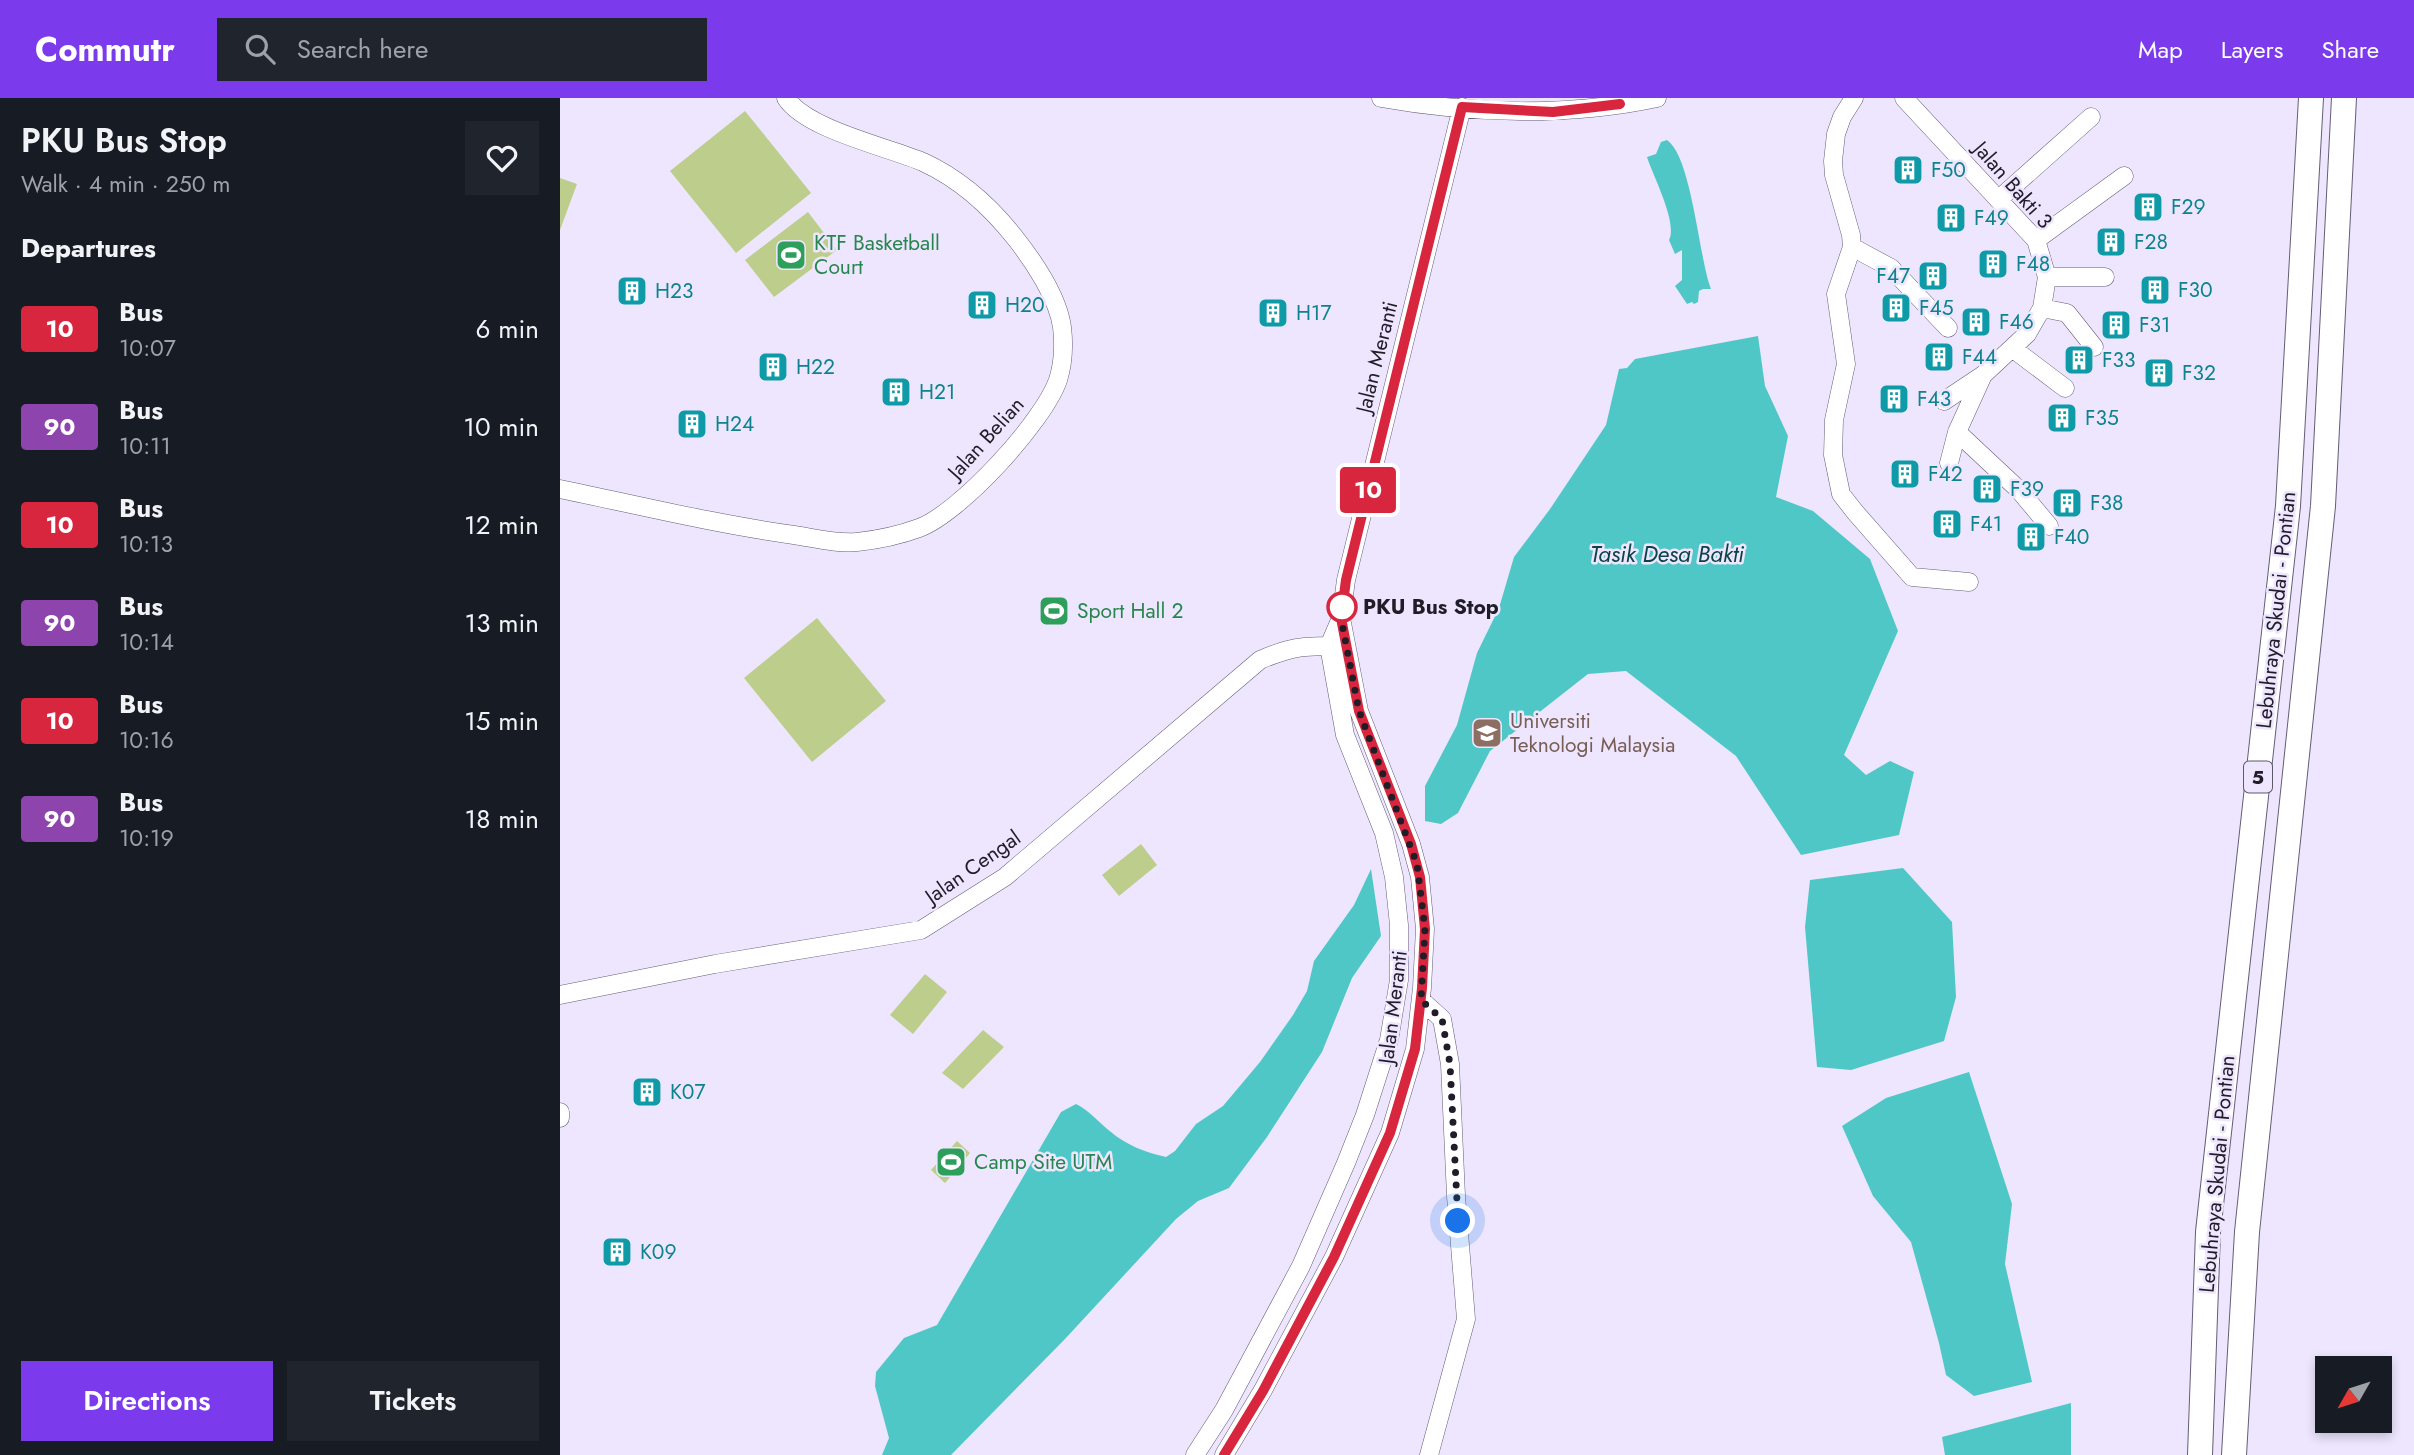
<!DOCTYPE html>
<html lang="en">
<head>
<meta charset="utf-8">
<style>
	:root { --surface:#171b24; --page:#20242c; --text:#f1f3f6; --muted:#9ea1a6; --accent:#7c3aed }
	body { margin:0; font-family:Jost,sans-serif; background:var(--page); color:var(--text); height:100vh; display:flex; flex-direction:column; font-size:26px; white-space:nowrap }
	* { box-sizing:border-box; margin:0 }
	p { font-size:23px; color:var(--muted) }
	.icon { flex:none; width:38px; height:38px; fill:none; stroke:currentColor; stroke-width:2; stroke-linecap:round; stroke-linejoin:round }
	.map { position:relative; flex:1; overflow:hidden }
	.drawer { display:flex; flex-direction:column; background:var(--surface); width:560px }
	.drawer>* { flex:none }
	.badge { padding:0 14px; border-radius:5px; font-size:24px; line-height:46px }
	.needle { width:46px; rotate:231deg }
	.tools { position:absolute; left:1755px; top:1258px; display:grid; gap:14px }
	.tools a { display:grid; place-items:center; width:77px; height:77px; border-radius:0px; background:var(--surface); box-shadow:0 4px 10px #0003; font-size:35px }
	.you { position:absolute; width:35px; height:35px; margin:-18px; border:5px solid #fff; border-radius:50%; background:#1a73e8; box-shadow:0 0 0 10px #1a73e833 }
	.map>.badge { position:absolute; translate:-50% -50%; box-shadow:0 0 0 4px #fff }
	h2 { padding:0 21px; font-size:26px; line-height:63px }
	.round { display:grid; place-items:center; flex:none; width:74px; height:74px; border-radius:0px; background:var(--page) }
	.overview { display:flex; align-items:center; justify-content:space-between; height:119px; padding:0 21px }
	h1 { font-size:33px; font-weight:600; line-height:52px }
	.button { display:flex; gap:14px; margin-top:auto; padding:14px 21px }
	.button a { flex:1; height:80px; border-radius:0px; background:var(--accent); color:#fff; font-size:28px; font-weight:600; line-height:80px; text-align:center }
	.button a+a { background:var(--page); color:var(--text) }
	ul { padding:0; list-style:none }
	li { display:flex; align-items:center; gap:21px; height:98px; padding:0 21px }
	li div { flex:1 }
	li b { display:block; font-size:26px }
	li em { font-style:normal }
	li .badge { min-width:77px; font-weight:700; text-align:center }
	header { display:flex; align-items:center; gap:42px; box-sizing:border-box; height:98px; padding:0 35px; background:var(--accent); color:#fff }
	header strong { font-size:33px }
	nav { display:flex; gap:38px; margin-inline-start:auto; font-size:24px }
	.search { width:490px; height:63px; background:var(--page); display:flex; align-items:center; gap:18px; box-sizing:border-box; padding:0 24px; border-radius:0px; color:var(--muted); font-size:26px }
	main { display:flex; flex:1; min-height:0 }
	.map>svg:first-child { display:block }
	.green { fill:#bdcd8c }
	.water { fill:#50c7c7 }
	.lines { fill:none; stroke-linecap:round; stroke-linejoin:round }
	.minor-casing { stroke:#655d76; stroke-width:19 }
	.highway-casing { stroke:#655d76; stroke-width:26 }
	.minor { stroke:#fff; stroke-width:18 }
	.highway { stroke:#fff; stroke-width:24 }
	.line-casing { stroke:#fff; stroke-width:16 }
	.line { stroke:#d7263d; stroke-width:10 }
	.walk { stroke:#201d28; stroke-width:7; stroke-dasharray:0 12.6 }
	.stop-dot { fill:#fff; stroke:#d7263d; stroke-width:3.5 }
	.labels { text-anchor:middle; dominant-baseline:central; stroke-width:5; stroke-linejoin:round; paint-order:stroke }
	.shield { fill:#ede6fe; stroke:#5e5968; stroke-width:2 }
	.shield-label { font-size:19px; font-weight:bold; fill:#201d28 }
	.culture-label { font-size:21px; fill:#0d838f; stroke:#ede6fe; text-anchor:start }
	.street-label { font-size:21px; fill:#201d28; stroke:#ede6fe }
	.leisure-label { font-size:21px; fill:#27864d; stroke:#ede6fe; text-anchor:start }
	.stop-label { font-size:21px; font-weight:bold; fill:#201d28; stroke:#ede6fe; text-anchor:start }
	.education-label { font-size:21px; fill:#785e54; stroke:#ede6fe; text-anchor:start }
	.water-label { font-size:23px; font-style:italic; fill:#0c4344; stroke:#ede6fe }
</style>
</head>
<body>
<header>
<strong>Commutr</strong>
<div class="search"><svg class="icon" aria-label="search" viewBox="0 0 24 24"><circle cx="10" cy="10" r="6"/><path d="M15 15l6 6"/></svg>Search here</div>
<nav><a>Map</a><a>Layers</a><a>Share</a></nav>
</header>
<main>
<section class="drawer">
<div class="overview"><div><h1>PKU Bus Stop</h1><p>Walk · 4 min · 250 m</p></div><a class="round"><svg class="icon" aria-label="heart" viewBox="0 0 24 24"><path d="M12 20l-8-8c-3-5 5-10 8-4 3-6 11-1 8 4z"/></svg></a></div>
<h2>Departures</h2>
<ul>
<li><span class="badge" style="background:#d7263d;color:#fff">10</span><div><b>Bus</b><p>10:07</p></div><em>6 min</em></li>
<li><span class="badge" style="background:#8e44ad;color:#fff">90</span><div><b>Bus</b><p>10:11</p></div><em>10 min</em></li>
<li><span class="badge" style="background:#d7263d;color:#fff">10</span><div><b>Bus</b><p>10:13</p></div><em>12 min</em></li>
<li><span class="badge" style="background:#8e44ad;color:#fff">90</span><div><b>Bus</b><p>10:14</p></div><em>13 min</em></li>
<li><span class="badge" style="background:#d7263d;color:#fff">10</span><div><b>Bus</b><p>10:16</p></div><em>15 min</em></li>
<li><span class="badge" style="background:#8e44ad;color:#fff">90</span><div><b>Bus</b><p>10:19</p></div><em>18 min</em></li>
</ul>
<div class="button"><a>Directions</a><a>Tickets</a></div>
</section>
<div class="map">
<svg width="1854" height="1357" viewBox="0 0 1854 1357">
	<rect width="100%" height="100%" fill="#ede6fe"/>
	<path class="green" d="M 185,13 L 251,95 L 176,155 L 110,73 Z
		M 0,80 L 17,86 L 0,132 Z
		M 248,114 L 277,152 L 214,199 L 185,162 Z
		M 257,520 L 326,603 L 252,664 L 184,580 Z
		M 581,746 L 597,767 L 559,798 L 542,777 Z
		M 365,876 L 387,894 L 353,936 L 330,917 Z
		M 423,932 L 444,949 L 403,991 L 382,975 Z
		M 397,1043 L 410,1055 L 385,1085 L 371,1072 Z"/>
	<path class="water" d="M 1107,42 C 1132,59 1139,161 1151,191 L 1143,191 L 1139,193 L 1138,204 L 1134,206 L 1132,204 L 1127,206 L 1115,188 L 1122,182 L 1122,152 L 1115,156 L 1109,142 C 1118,125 1093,78 1087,59 L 1096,56 L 1101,44 Z
		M 1198,238 L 1205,288 L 1228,338 L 1216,399 L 1253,413 L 1310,461 L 1338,533 L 1284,657 L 1306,677 L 1330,663 L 1354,674 L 1339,737 L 1241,757 L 1176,658 L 1066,573 L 1028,576 L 930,653 L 898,715 L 881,726 L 865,723 L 865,688 L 897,627 L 917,555 L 939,510 L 954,459 L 990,411 L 1046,327 L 1059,271 L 1067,270 L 1075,261 Z
		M 1343,770 L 1392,824 L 1396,899 L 1384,943 L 1291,972 L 1257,969 L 1245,829 L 1250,782 Z
		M 811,771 L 821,838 L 792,880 L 762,954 L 707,1039 L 669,1090 L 638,1103 L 616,1121 L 505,1241 L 391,1357 L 322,1357 L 329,1340 L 315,1288 L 316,1274 L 344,1240 L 377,1227 L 501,1014 L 516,1006 C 530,1013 539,1025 551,1034 C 566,1047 587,1055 606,1059 L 615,1053 L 636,1026 L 663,1008 L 700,964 L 733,917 L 747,893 L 754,863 L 794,807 Z
		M 1409,974 L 1452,1106 L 1445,1166 L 1472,1284 L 1414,1298 L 1386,1277 L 1379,1245 L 1351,1144 L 1313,1098 L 1282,1028 L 1326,1000 Z
		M 1511,1305 L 1511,1357 L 1385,1357 L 1382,1339 Z"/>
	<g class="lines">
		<g class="minor-casing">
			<path id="minor" d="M 821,0 C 910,16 1009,19 1097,0
				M 1294,0 L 1282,19 L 1276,36 L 1273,63 L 1274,77 L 1291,137 L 1292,149 L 1276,196 L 1286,266 L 1274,322 L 1273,357 L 1281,396 L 1295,414 L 1352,479 L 1409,484
				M 1344,0 L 1476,142 L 1487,179 L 1482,210 L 1467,236 L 1423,277 L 1384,303
				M 1439,101 L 1531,19
				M 1476,142 L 1564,78
				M 1292,149 L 1331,170 L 1388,230
				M 1487,179 L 1545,179
				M 1482,210 L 1507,215 L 1534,249
				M 1452,250 L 1505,290
				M 1397,334 L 1459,392 L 1489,428
				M 1389,365 L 1397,334 L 1423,277
				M 0,391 C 78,407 155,426 234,437 C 254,440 277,446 297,444 C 316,442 340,437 359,430 C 400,415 484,323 498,282 C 503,266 504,246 502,229 C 498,200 474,164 456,141 C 431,109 400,81 363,64 C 327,49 246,31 226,0
				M 0,897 L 155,866 L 361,832 L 445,779 L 700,562 C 733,548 743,548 778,548
				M 861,902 L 882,921 L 890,966 L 896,1098 L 906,1221 L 869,1357
				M 0,1014 L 0,1020
				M 635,1357 L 664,1312 L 741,1168 L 786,1065 L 805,1017 L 829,942 L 839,882 L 839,827 L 834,779 L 824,735 L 785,637 L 769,548 L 781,520 L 786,482 L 902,9
				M 664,1357 L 703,1292 L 774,1159 L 830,1035 L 855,951 L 862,890 L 865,831 L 860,779 L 851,746 L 799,613 L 781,520"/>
		</g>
		<g class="highway-casing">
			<path id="highway" d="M 1640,1357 L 1648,1134 L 1728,408 L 1751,0
				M 1674,1357 L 1687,1134 L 1763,408 L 1784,0"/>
		</g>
		<use href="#minor" class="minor"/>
		<use href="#highway" class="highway"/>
	</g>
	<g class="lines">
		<g class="line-casing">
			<path id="line" d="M 664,1357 L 703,1293 L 774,1159 L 830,1035 L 855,951 L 862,890 L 865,831 L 860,779 L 851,746 L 799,613 L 781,520 L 786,482 L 902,9 L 993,14 L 1060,6"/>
		</g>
		<use href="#line" class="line"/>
		<path class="walk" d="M 782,509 L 783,501 L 781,520 L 799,613 L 857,766 L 865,831 L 861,902 L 882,921 L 890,966 L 898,1123"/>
	</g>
	<defs>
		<g id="building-square" transform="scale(1.575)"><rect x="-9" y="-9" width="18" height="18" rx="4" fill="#0f9aa8" stroke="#ede6fe"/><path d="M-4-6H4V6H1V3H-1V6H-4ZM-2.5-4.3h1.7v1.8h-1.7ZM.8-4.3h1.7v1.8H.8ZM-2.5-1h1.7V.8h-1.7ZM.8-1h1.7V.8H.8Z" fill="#fff"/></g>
		<g id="stadium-square" transform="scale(1.575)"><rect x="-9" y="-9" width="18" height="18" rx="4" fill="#2e9e5b" stroke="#ede6fe"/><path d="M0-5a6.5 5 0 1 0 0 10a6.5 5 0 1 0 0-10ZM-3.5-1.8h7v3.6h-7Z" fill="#fff"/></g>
		<g id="university-square" transform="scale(1.575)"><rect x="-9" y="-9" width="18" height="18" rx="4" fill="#8d6e63" stroke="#ede6fe"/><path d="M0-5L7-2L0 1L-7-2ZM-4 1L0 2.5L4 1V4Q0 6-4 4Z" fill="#fff"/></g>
	</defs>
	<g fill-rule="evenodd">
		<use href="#building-square" x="1348" y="72"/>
		<use href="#building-square" x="1588" y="109"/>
		<use href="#building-square" x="1391" y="120"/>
		<use href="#building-square" x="1551" y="144"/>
		<use href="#stadium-square" x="231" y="157"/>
		<use href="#building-square" x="1433" y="166"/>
		<use href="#building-square" x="1373" y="178"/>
		<use href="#building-square" x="1595" y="192"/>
		<use href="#building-square" x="72" y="193"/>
		<use href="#building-square" x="422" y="207"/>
		<use href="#building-square" x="1336" y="210"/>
		<use href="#building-square" x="713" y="215"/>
		<use href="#building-square" x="1416" y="224"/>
		<use href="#building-square" x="1556" y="227"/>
		<use href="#building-square" x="1379" y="259"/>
		<use href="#building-square" x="1519" y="262"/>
		<use href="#building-square" x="213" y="269"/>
		<use href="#building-square" x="1599" y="275"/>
		<use href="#building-square" x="336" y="294"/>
		<use href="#building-square" x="1334" y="301"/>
		<use href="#building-square" x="1502" y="320"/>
		<use href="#building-square" x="132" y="326"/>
		<use href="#building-square" x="1345" y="376"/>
		<use href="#building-square" x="1427" y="391"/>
		<use href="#building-square" x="1507" y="405"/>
		<use href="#building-square" x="1387" y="426"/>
		<use href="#building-square" x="1471" y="439"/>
		<use href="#stadium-square" x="494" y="513"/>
		<use href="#university-square" x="927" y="635"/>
		<use href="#building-square" x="87" y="994"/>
		<use href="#stadium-square" x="391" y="1064"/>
		<use href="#building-square" x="57" y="1154"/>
	</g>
	<circle class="stop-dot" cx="782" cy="509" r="14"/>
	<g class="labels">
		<rect class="shield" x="1684" y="663.5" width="28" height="31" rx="5"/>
		<g class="shield-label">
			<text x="1698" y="679">5</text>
		</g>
		<g class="culture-label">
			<text x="1371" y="72">F50</text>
			<text x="1611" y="109">F29</text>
			<text x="1414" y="120">F49</text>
			<text x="1574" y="144">F28</text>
			<text x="1456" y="166">F48</text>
			<text x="1350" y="178" text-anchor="end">F47</text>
			<text x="1618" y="192">F30</text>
			<text x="95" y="193">H23</text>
			<text x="445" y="207">H20</text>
			<text x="1359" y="210">F45</text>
			<text x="736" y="215">H17</text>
			<text x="1439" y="224">F46</text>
			<text x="1579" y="227">F31</text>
			<text x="1402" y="259">F44</text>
			<text x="1542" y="262">F33</text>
			<text x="236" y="269">H22</text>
			<text x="1622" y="275">F32</text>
			<text x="359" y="294">H21</text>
			<text x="1357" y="301">F43</text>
			<text x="1525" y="320">F35</text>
			<text x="155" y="326">H24</text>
			<text x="1368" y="376">F42</text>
			<text x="1450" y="391">F39</text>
			<text x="1530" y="405">F38</text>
			<text x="1410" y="426">F41</text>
			<text x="1494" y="439">F40</text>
			<text x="110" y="994">K07</text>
			<text x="80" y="1154">K09</text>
		</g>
		<g class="street-label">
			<text transform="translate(1453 87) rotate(49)">Jalan Bakti 3</text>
			<text transform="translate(817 259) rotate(-76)">Jalan Meranti</text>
			<text transform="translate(426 340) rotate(-48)">Jalan Belian</text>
			<text transform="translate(1716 512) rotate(-84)">Lebuhraya Skudai - Pontian</text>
			<text transform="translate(413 769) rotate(-35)">Jalan Cengal</text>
			<text transform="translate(833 909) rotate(-83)">Jalan Meranti</text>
			<text transform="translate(1657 1076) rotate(-85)">Lebuhraya Skudai - Pontian</text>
		</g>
		<g class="leisure-label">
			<text x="254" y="145">KTF Basketball<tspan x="254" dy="24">Court</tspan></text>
			<text x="517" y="513">Sport Hall 2</text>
			<text x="414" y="1064">Camp Site UTM</text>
		</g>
		<g class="stop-label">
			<text x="803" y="509">PKU Bus Stop</text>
		</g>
		<g class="education-label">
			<text x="950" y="623">Universiti<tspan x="950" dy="24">Teknologi Malaysia</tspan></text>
		</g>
		<g class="water-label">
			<text x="1107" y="456">Tasik Desa Bakti</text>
		</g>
	</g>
</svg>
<div class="tools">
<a><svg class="needle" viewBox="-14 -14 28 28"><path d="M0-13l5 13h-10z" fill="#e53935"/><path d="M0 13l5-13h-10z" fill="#9ea1a6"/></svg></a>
</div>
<div class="you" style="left:898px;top:1123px"></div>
<b class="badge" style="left:808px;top:392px;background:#d7263d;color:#fff">10</b>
</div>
</main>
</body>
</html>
